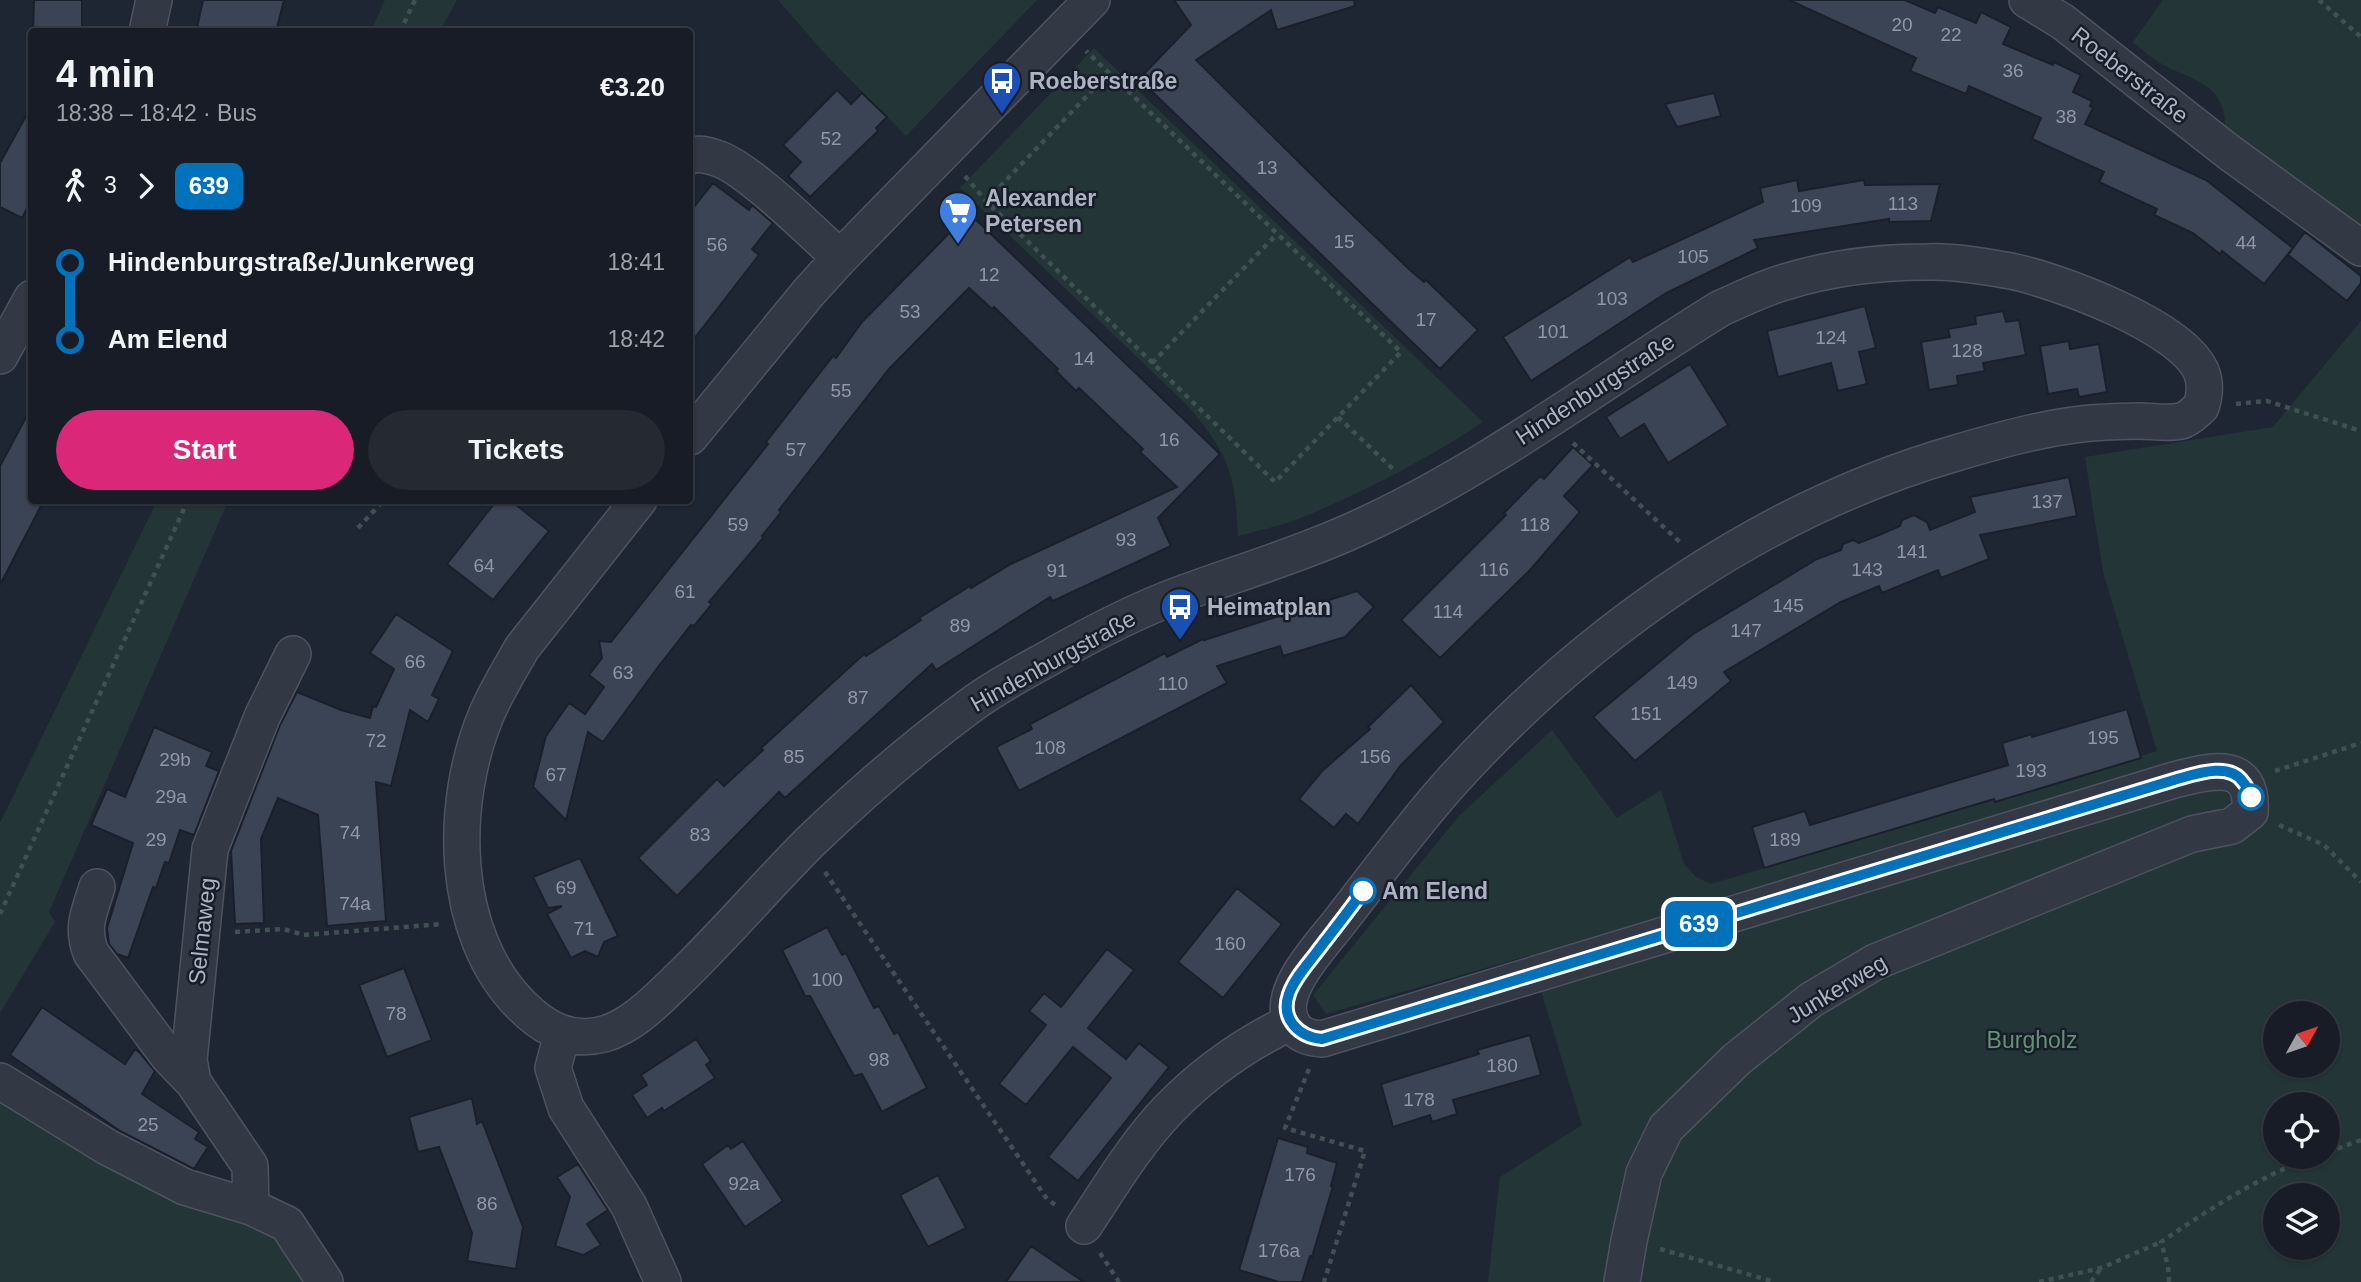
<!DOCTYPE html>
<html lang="en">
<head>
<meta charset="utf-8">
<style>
	:root { --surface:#171c26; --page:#242932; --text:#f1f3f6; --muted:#9ea1a7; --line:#363a43; --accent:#db2777 }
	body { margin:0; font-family:Helvetica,sans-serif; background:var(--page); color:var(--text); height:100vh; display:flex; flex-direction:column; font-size:26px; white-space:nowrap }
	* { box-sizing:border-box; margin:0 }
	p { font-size:23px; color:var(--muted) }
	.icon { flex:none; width:38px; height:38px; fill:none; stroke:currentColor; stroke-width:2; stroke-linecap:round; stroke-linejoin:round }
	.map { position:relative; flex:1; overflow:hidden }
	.drawer { position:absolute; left:28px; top:28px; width:665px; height:476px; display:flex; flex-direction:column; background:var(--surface); border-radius:7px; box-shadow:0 2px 5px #0004,0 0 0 2px var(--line) }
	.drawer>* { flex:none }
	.badge { padding:0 14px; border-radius:10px; font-size:24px; line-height:46px }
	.needle { width:46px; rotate:50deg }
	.controls { position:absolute; left:2263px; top:1001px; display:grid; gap:14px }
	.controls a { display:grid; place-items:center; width:77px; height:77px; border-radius:50%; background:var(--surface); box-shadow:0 2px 5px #0004,0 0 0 2px var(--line); font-size:35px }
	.map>.badge { position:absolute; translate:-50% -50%; box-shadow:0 0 0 4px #fff }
	.legs { display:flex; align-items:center; gap:10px; height:77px; padding:0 28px; font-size:23px }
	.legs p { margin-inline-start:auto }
	.headline { display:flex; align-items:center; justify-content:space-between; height:119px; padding:0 28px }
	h1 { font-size:38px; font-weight:600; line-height:52px }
	.primary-button { display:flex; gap:14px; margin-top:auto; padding:14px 28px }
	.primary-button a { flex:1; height:80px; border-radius:42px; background:var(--accent); color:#fff; font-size:28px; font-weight:600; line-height:80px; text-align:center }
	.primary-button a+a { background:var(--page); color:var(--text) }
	ul { padding:0 28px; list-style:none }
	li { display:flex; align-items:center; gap:24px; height:77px; font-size:26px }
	li i { display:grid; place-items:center; width:10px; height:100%; margin:0 9px; background:currentColor }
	li i::after { content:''; width:18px; height:18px; margin:-9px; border:5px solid; border-radius:50%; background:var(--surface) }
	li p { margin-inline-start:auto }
	li:first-child i { background:linear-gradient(#0000 50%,currentColor 0) }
	li:last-child i { background:linear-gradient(currentColor 50%,#0000 0) }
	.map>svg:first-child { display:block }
	.green { fill:#243537; fill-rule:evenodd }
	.building { fill:#3b4454; stroke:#1a202b; stroke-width:2 }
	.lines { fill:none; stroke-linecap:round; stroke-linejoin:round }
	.minor-casing { stroke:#4d5360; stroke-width:38 }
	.path { stroke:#405054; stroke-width:4.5; stroke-dasharray:5 5; stroke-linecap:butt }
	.minor { stroke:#323844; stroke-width:35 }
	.line-1-casing { stroke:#fff; stroke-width:16 }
	.line-1 { stroke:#0072bc; stroke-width:10 }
	.stop-1-dot { fill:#fff; stroke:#0072bc; stroke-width:3.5 }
	.labels { text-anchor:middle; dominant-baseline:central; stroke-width:5; stroke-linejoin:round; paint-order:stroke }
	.number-label { font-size:19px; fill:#9097a6 }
	.street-label { font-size:23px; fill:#acb3c2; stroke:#181e29 }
	.poi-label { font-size:23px; font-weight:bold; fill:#acb3c2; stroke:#181e29; text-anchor:start }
	.stop-label { font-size:23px; font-weight:bold; fill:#acb3c2; stroke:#181e29; text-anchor:start }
	.park-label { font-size:23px; fill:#669073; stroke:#181e29 }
</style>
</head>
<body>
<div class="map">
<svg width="2361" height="1282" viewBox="0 0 2361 1282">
	<rect width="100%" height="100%" fill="#1f2633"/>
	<path class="green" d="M 385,0 L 457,0 L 440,31 L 371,31 Z
		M 778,0 L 1037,0 L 906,136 L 827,56 Z
		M 2163,0 L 2361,0 L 2361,229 L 2324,199 L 2315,208 L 2225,129 C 2227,82 2191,81 2160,63 C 2151,58 2142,49 2133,42 Z
		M 1094,48 L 1483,422 C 1428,459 1367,490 1306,516 C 1284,525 1261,530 1238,536 C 1236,474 1227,451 1186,404 L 960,188 Z
		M 2361,321 L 2361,1282 L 1488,1282 L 1500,1177 L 1582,1125 L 1530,955 L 1326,1014 L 1313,995 L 1459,816 L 1552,730 L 1617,818 L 1661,790 L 1684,864 L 1696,877 L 1711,884 L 2157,751 L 2103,572 L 2085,457 L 2273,427 ZM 2275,1013 L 2328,1013 L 2328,1066 L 2275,1066 ZM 2275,1104 L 2328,1104 L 2328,1157 L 2275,1157 ZM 2275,1195 L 2328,1195 L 2328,1248 L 2275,1248 Z
		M 157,501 L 228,501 L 49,912 L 55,922 L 0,1013 L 0,823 Z
		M 0,1101 L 280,1233 L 316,1282 L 0,1282 Z"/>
	<path class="building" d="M 34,0 L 82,0 L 82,32 L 33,32 Z
		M 203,0 L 284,0 L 276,32 L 196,32 Z
		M 1174,0 L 1354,0 L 1355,6 L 1277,30 L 1271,10 L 1196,60 L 1332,195 L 1411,271 L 1424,282 L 1426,280 L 1478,330 L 1440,369 L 1139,79 L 1191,25 Z
		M 1789,0 L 1905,0 L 1935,13 L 1938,7 L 1976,23 L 1981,12 L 2011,27 L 2003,44 L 2053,65 L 2054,62 L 2081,75 L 2073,92 L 2092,101 L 2090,106 L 2093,108 L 2085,124 L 2206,180 L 2293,248 L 2264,284 L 2222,251 L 2220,254 L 2193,233 L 2154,215 L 2157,209 L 2099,182 L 2104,172 L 2032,139 L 2041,118 L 1969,86 L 1966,94 L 1910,71 L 1916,58 Z
		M 837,90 L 851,104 L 862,93 L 887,117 L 876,128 L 878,131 L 810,197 L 788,176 L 801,162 L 783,145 Z
		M 1714,93 L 1721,116 L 1677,127 L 1665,104 Z
		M 32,105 L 32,199 L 22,218 L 0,207 L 0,163 Z
		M 1797,180 L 1799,191 L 1864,180 L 1865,185 L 1940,184 L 1931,221 L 1889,222 L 1889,219 L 1754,240 L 1758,248 L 1666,293 L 1531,381 L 1503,337 L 1630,257 L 1633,262 L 1763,202 L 1760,188 Z
		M 713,183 L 749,210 L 752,205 L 773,223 L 752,249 L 759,255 L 690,344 L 690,212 Z
		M 969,213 L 1220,454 L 1158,518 L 1171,546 L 1053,601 L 1050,597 L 936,670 L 932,664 L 785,798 L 779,792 L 677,896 L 638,858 L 717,779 L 724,786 L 763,750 L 761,748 L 864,654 L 866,656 L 921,620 L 919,618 L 970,586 L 971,588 L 1011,564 L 1177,487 L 1140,452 L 1143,449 L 1079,388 L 1076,391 L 1056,371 L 1058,369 L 994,307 L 992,309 L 969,288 L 889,369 L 779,510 L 781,512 L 762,536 L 764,537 L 709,602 L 712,604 L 694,626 L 691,625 L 658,667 L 603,742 L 588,732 L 566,820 L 533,787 L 546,736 L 569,703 L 585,714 L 604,687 L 589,675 L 602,658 L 599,641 L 611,642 L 768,444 L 766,442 L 833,356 L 836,358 L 862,322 Z
		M 2305,232 L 2361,276 L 2361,283 L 2347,301 L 2288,255 Z
		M 1865,306 L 1876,348 L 1859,352 L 1867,384 L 1838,391 L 1831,363 L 1778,377 L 1767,331 Z
		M 2003,311 L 2006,322 L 2019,320 L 2026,355 L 1983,363 L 1985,371 L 1957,376 L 1958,385 L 1929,390 L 1921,342 L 1950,337 L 1948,329 L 1976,324 L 1975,316 Z
		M 2069,341 L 2070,349 L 2099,344 L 2107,392 L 2079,397 L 2077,389 L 2048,394 L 2040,346 Z
		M 1690,364 L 1728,425 L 1668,463 L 1644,424 L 1620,439 L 1606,417 Z
		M 32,406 L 32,500 L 44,500 L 0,585 L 0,466 Z
		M 1573,447 L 1593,465 L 1564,496 L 1580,512 L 1530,570 L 1440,658 L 1401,620 L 1506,515 L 1504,513 L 1540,476 L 1544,479 Z
		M 2069,477 L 2077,516 L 1980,535 L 1989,559 L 1941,578 L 1938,570 L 1882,593 L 1879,586 L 1841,602 L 1724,672 L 1731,681 L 1635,761 L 1593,717 L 1693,634 L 1817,559 L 1841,550 L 1843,544 L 1853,540 L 1859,543 L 1879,535 L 1900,526 L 1902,520 L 1914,515 L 1927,522 L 1930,530 L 1975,512 L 1970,497 Z
		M 497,500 L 510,500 L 549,531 L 493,600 L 447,564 Z
		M 1357,591 L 1374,607 L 1345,637 L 1283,656 L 1280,646 L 1217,666 L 1227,683 L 1019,791 L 996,747 L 1032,729 L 1030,724 L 1165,653 L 1167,657 L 1203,639 L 1204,640 Z
		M 396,614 L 453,651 L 432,695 L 439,699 L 428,722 L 410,710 L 391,786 L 376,782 L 386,921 L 327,926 L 318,815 L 278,798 L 261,839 L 264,923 L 235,924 L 231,851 L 280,725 L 297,692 L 341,710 L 370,718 L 373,706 L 376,707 L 394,669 L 370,653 Z
		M 1411,685 L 1444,722 L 1401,765 L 1358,824 L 1346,814 L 1334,828 L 1299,799 L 1322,771 L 1370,729 L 1368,727 Z
		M 2127,709 L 2141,758 L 1995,802 L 1994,799 L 1764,868 L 1752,827 L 1805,811 L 1810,825 L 2008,765 L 2002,743 L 2032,734 L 2032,737 Z
		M 154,727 L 212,752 L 206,766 L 219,771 L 194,835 L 180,830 L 169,863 L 165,862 L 156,888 L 153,887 L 128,958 L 117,954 L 109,944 L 107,928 L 133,843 L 91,825 L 107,789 L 125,797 Z
		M 580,858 L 618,936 L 604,942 L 598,957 L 585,951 L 571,958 L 547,914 L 562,906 L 548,908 L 533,877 Z
		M 1237,888 L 1282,924 L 1223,998 L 1178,962 Z
		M 827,927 L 842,955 L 846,953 L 874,1008 L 879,1006 L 894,1034 L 898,1032 L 927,1088 L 882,1112 L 862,1074 L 854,1076 L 810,996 L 805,996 L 782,950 Z
		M 1107,949 L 1134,970 L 1088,1028 L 1126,1059 L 1139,1043 L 1169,1067 L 1078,1181 L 1048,1157 L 1111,1078 L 1073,1047 L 1026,1105 L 999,1084 L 1046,1025 L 1029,1011 L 1044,993 L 1061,1007 Z
		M 404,968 L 432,1040 L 387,1057 L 359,985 Z
		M 42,1007 L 125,1064 L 135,1049 L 140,1053 L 155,1071 L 142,1094 L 199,1132 L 195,1139 L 208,1147 L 194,1169 L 120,1131 L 10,1055 Z
		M 1530,1035 L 1541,1075 L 1453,1100 L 1457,1114 L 1432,1122 L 1430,1115 L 1393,1127 L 1381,1084 L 1479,1054 L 1477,1050 Z
		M 696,1039 L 711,1061 L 706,1065 L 715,1078 L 664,1111 L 662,1108 L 647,1118 L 632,1095 L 647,1085 L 641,1075 Z
		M 472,1098 L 477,1124 L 482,1121 L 523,1227 L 516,1269 L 467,1261 L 472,1233 L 439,1147 L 418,1152 L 409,1117 Z
		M 1278,1138 L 1308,1147 L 1307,1153 L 1337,1163 L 1331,1186 L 1333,1186 L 1312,1257 L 1310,1256 L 1302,1282 L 1279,1282 L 1239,1270 Z
		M 743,1141 L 783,1201 L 745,1227 L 702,1164 L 728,1145 L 731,1149 Z
		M 578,1164 L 608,1210 L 587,1224 L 601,1245 L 583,1255 L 555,1246 L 570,1197 L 557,1177 Z
		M 938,1175 L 966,1228 L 928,1247 L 900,1195 Z
		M 1031,1246 L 1084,1282 L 1006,1282 Z"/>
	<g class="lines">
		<g class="minor-casing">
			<path id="minor" d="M 2027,0 L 2063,22 L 2230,153 L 2361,248
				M 147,32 L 154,0
				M 690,156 C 697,153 708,155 716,158 C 746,166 814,234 840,258
				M 0,356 L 32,298
				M 690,437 L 809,292 L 840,258 L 1092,0
				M 639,500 L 522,648 C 510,669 497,690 487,713 C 449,802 449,934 522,1006 C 545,1029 571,1043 604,1034 C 635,1025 661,996 684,974 C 727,932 767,885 810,842 C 861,793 914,747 971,705 C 995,687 1022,673 1049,658 C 1091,634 1135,611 1181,594 C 1244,571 1308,552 1369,523 C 1494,464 1604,380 1721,308 C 1742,299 1763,288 1785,282 C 1830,268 1880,262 1927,262 C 1955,261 1984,266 2011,271 C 2058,281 2181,326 2201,371 C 2206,383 2205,395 2201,407 C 2195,412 2189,419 2181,421 C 2169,424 2152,421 2139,421 C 2123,421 2107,422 2091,423 C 2046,427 2000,440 1956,453 C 1762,509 1588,631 1453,780 C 1414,823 1380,870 1344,916 C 1326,941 1274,991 1292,1023 C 1298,1035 1309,1038 1322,1039 L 2174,780 C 2208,771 2254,758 2250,812 L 2232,826 L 2192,834 L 1875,962 L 1811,1000 L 1737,1059 L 1666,1128 L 1644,1173 L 1629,1241 L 1622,1282
				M 97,887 C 89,913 81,927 91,953 L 168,1056 L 193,1082
				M 562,1034 L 553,1068 L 566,1108 L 629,1206 L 663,1282
				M 0,1081 L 107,1147 L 185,1187 L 251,1207 L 287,1224 L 325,1282
				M 251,1207 L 250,1166 L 193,1082 L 189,1060 L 210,849 L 262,717 L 293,654
				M 1084,1226 C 1110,1187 1136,1143 1169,1109 C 1204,1073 1245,1044 1291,1022"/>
		</g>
		<path class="path" d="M 2319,0 L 2361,37
			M 400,32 L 415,0
			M 965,176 L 986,201 L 1275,482 L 1401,352 L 1086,51
			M 986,201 L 1109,73
			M 1152,363 L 1277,234
			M 2236,404 L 2267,401 L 2361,431
			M 1338,417 L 1396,472
			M 1573,443 L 1682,544
			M 358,528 L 384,500
			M 2275,771 L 2361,743
			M 2279,825 L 2324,845 L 2361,882
			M 825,872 L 1047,1199 L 1057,1206
			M 0,914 L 188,500
			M 235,932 L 283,929 L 304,935 L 442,924
			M 1309,1069 L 1285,1128 L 1365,1151 L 1324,1282
			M 2328,1152 L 2361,1140
			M 1660,1249 L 1775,1282
			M 1100,1253 L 1119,1282
			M 2039,1282 L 2101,1268 L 2161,1242
			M 2091,1282 L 2101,1268
			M 2169,1282 L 2168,1266 L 2161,1242 C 2210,1209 2258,1177 2313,1157"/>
		<use href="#minor" class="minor"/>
	</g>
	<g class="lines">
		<g class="line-1-casing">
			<path id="line-1" d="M 1363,891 C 1348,912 1332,932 1316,953 C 1307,965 1294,979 1289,994 C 1280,1019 1299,1037 1322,1039 L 2174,780 C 2193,775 2229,761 2243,782 C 2247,786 2249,792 2251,797"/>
		</g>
		<use href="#line-1" class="line-1"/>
	</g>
	<defs>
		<g id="bus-pin" transform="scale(2.0125)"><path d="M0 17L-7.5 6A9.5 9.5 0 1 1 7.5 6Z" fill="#1a4fb4" stroke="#181e29"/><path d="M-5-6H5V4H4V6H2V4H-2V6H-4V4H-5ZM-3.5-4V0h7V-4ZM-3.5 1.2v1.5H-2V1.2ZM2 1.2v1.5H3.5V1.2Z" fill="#fff"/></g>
		<g id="supermarket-pin" transform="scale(2.0125)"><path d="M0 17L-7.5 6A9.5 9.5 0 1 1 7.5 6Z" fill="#3f7fe0" stroke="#181e29"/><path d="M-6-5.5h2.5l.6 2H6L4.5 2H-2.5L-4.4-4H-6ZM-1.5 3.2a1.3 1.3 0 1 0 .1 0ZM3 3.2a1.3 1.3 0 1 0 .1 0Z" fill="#fff"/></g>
	</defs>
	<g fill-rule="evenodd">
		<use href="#bus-pin" x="1002" y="81"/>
		<use href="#supermarket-pin" x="958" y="211"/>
		<use href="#bus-pin" x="1180" y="607"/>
	</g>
	<g class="stop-1-dot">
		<circle cx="2251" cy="797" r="12"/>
		<circle cx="1363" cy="891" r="12"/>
	</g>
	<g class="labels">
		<g class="number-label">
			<text x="1902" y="24">20</text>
			<text x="1951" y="34">22</text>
			<text x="2013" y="70">36</text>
			<text x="2066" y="116">38</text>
			<text x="831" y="138">52</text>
			<text x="1267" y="167">13</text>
			<text x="1903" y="203">113</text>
			<text x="1806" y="205">109</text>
			<text x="1344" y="241">15</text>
			<text x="2246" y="242">44</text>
			<text x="717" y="244">56</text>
			<text x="1693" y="256">105</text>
			<text x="989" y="274">12</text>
			<text x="1612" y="298">103</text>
			<text x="910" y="311">53</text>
			<text x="1426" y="319">17</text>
			<text x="1553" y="331">101</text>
			<text x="1831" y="337">124</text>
			<text x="1967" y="350">128</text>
			<text x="1084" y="358">14</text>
			<text x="841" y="390">55</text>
			<text x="1169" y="439">16</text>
			<text x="796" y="449">57</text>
			<text x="2047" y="501">137</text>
			<text x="738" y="524">59</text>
			<text x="1535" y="524">118</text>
			<text x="1126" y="539">93</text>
			<text x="1912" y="551">141</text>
			<text x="484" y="565">64</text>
			<text x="1494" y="569">116</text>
			<text x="1867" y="569">143</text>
			<text x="1057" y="570">91</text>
			<text x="685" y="591">61</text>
			<text x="1788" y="605">145</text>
			<text x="1448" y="611">114</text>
			<text x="960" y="625">89</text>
			<text x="1746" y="630">147</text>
			<text x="415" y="661">66</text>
			<text x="623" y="672">63</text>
			<text x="1682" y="682">149</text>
			<text x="1173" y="683">110</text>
			<text x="858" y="697">87</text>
			<text x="1646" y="713">151</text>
			<text x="2103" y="737">195</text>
			<text x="376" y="740">72</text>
			<text x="1050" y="747">108</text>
			<text x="794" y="756">85</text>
			<text x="1375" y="756">156</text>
			<text x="175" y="759">29b</text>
			<text x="2031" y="770">193</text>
			<text x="556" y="774">67</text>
			<text x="171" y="796">29a</text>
			<text x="350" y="832">74</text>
			<text x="700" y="834">83</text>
			<text x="156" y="839">29</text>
			<text x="1785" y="839">189</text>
			<text x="566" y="887">69</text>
			<text x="355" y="903">74a</text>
			<text x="584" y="928">71</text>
			<text x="1230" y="943">160</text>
			<text x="827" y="979">100</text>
			<text x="396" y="1013">78</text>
			<text x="879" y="1059">98</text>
			<text x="1502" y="1065">180</text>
			<text x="1419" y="1099">178</text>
			<text x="148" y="1124">25</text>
			<text x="1300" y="1174">176</text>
			<text x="744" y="1183">92a</text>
			<text x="487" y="1203">86</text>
			<text x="1279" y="1250">176a</text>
		</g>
		<g class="street-label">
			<text transform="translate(2130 75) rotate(38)">Roeberstraße</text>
			<text transform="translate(1595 389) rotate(-33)">Hindenburgstraße</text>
			<text transform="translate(1053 661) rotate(-29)">Hindenburgstraße</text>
			<text transform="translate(202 931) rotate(-84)">Selmaweg</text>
			<text transform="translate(1837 989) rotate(-31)">Junkerweg</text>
		</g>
		<g class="poi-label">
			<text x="1029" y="81">Roeberstraße</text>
			<text x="985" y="198">Alexander<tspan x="985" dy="26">Petersen</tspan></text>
			<text x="1207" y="607">Heimatplan</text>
		</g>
		<g class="stop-label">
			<text x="1382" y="891">Am Elend</text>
		</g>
		<g class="park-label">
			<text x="2032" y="1040">Burgholz</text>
		</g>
	</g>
</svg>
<div class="controls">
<a><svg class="needle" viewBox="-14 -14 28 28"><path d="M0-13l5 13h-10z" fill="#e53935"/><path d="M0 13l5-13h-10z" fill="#9ea1a7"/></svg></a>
<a><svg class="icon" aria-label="locate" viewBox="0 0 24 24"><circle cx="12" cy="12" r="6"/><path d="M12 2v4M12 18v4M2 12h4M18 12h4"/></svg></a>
<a><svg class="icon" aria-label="layers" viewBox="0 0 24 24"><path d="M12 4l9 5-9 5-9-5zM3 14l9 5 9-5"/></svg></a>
</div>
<b class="badge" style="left:1699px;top:924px;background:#0072bc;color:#fff">639</b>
<section class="drawer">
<div class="headline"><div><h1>4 min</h1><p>18:38 – 18:42 · Bus</p></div><b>€3.20</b></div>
<div class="legs"><svg class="icon" aria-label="walk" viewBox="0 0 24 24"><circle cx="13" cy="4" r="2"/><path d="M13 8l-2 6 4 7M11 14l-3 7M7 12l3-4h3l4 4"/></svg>3<svg class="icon" aria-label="forward" viewBox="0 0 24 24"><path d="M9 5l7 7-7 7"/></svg><b class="badge" style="background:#0072bc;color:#fff">639</b></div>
<ul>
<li><i style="color:#0072bc"></i><b>Hindenburgstraße/Junkerweg</b><p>18:41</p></li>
<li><i style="color:#0072bc"></i><b>Am Elend</b><p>18:42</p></li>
</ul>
<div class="primary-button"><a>Start</a><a>Tickets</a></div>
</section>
</div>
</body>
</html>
